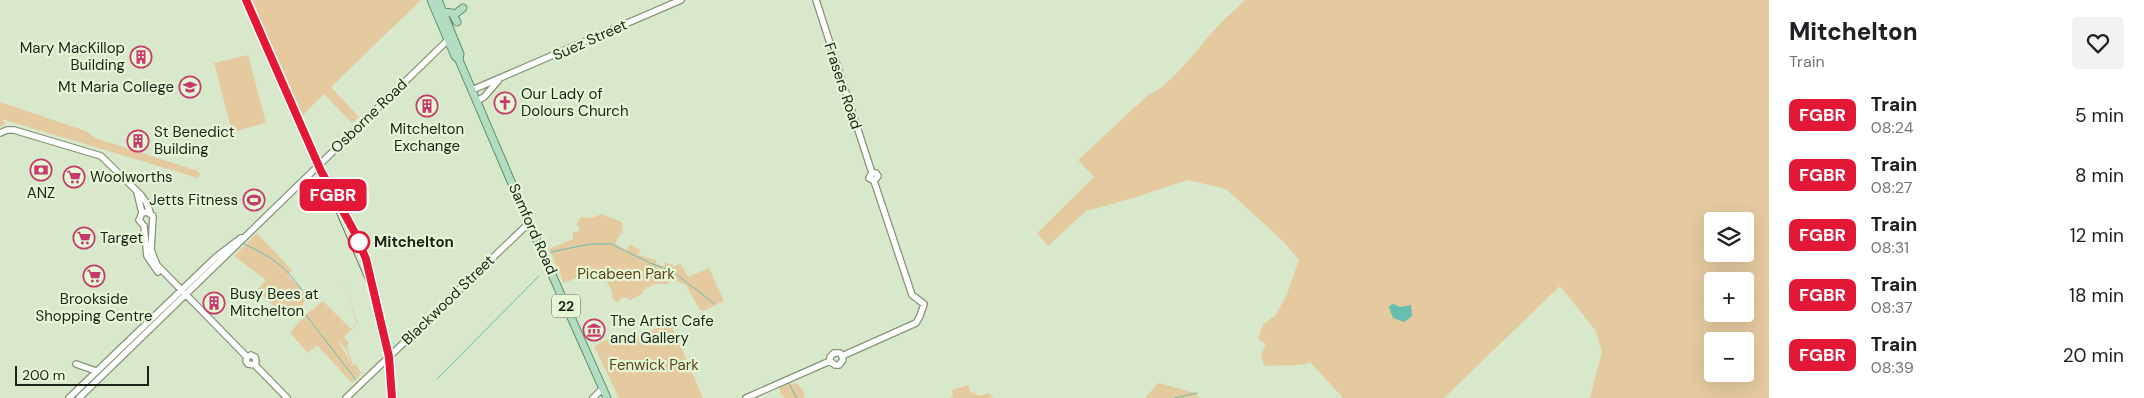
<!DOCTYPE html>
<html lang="en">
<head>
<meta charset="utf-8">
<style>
	:root { --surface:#fff; --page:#f2f2f2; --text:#202124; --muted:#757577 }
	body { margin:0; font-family:"DM Sans",sans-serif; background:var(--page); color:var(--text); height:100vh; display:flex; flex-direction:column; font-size:19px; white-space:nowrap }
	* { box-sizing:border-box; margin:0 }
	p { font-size:16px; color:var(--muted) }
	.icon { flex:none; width:28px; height:28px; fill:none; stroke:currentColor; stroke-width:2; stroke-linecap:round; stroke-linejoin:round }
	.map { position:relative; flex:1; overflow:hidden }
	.panel { display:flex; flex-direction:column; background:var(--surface); width:375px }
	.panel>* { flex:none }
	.badge { padding:0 10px; border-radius:8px; font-size:18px; line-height:32px }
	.fabs { position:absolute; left:1704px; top:212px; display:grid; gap:10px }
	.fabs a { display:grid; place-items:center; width:50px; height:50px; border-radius:5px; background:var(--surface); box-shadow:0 5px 20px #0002; font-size:25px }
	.scale { position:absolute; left:15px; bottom:12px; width:134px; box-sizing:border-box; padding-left:5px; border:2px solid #1d2318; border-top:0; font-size:14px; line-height:18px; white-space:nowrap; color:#1d2318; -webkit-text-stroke:4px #e5f6d7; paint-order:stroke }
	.map>.badge { position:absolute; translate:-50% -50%; box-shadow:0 0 0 2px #fff }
	.round { display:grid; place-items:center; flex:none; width:52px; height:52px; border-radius:5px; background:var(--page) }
	.head { display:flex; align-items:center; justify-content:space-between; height:85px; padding:0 20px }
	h1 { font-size:24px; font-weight:800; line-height:38px }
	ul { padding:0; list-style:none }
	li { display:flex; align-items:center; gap:15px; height:60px; padding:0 20px }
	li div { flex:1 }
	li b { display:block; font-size:19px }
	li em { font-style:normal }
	li .badge { min-width:55px; font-weight:700; text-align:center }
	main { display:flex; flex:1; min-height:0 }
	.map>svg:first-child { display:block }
	.green { fill:#e5caa0; fill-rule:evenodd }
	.water { fill:#67beae }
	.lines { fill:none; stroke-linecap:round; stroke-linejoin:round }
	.stream { stroke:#67beae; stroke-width:1 }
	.minor-casing { stroke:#859477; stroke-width:8 }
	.major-casing { stroke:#5c8d6b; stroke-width:9 }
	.minor { stroke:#fff; stroke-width:5.5 }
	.major { stroke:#b2ddc1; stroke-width:7 }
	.rail { stroke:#646d5b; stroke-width:1 }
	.line-casing { stroke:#fff; stroke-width:11 }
	.line { stroke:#e31837; stroke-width:8 }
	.stop-dot { fill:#fff; stroke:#e31837; stroke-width:2.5 }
	.labels { text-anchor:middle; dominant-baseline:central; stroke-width:4.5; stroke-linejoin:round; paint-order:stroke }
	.shield { fill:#e5f6d7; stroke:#596251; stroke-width:1 }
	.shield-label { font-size:14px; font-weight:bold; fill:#1d2318 }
	.street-label { font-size:15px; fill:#1d2318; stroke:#e5f6d7 }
	.poi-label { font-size:15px; fill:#1d2318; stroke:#e5f6d7; text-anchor:start }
	.stop-label { font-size:15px; font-weight:bold; fill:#1d2318; stroke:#e5f6d7; text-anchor:start }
	.park-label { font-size:15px; fill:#5d4415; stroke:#e5f6d7 }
</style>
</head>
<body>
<main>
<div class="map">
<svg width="1769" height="398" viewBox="0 0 1769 398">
	<rect width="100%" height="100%" fill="#d8e8ca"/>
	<path class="green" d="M 251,0 L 421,0 L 331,87 L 359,117 L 352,123 L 324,94 L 302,116 Z
		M 1245,0 L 1769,0 L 1769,398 L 1590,398 L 1602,352 L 1596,331 L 1560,286 L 1444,398 L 1343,398 L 1310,362 L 1302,365 L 1264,366 L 1261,354 L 1266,345 L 1258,339 L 1263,324 L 1275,316 L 1287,294 L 1299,260 L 1283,241 L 1226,189 L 1188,180 L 1130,199 L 1086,211 L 1048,246 L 1037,233 L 1094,177 L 1078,160 L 1148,95 C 1173,85 1198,47 1217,27 C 1226,17 1236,9 1245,0 ZM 1712,221 L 1745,221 L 1745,254 L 1712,254 ZM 1712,281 L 1745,281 L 1745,314 L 1712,314 ZM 1712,341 L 1745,341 L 1745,374 L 1712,374 Z
		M 248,55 L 266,123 L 232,132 L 214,63 Z
		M 0,102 L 86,131 L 95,138 L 198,171 L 200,175 L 198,178 L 2,119 L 5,124 L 0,127 Z
		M 602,214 L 622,222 L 623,230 L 616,242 L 617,245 L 627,250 L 630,244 L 640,250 L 638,255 L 656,260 L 657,264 L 665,267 L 664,262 L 675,266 L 681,264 L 688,277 L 709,268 L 724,301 L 703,311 L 699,309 L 686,285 L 671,279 L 668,284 L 655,284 L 643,290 L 641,295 L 630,300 L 626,297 L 620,299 L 618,303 L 612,298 L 612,291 L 602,273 L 591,272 L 564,283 L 549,249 L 573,239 L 573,232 L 578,232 L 580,229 L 577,224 L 581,217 L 591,218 Z
		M 257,233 L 292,270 L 288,275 L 309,297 L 291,317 L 286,318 L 257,290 L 266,280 L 234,256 Z
		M 343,281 L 358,323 L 344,337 L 349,343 L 347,346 L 353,365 L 356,364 L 360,372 L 364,372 L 360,374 L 351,365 L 347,351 L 339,341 L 338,342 C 348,354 348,363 360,375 L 352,383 L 317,345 L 308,353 L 290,333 L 303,317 L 323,301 L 351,329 L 357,323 Z
		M 670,322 L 703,398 L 619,398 L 594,346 L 616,335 L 619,341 L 627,337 L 631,339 Z
		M 797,383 L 804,392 L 804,398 L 785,398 L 780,393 L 780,386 Z
		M 1158,383 L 1199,394 L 1194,398 L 1145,398 Z
		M 968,385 L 970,391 L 979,396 L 989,393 L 993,398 L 949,398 L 953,397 L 952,390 Z"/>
	<path class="water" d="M 1394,304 L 1400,307 L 1411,305 L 1412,316 L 1404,322 L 1393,318 L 1389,308 L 1390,305 Z"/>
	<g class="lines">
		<path class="stream" d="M 244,244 C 272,257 284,265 302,290
			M 551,252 L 590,244 L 611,244 L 650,263 L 672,271 L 715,304
			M 306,315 L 356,380
			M 437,379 L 539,276
			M 788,382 L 797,398
			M 1174,398 L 1197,393"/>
		<g class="minor-casing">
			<path id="minor" d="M 816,0 L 872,173 L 869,178 L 874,181 L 912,295 L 924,304 L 920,316 L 916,323 L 842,356
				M 472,90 L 681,0
				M 477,101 L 484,97 L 498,81
				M 0,133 L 7,130 L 14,130 L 101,156 L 141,195 L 146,202 L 150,212
				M 872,173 L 876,173 L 878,176 L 874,181
				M 137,192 L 142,213
				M 142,213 L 147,212 L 153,216 L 151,250 L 157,265 L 247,357
				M 142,213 L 139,220 L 144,226
				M 144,226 L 147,256 L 158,272
				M 247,357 L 251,355 L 255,357 L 256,361 L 255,365
				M 247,357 L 246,361 L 248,364 L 255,365
				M 830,361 L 835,365 L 839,365 L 843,360 L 842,356
				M 830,361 L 830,357 L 834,353 L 840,353 L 842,356
				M 76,364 L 96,371
				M 255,365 L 287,398
				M 69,398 L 216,257 L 241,238
				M 79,398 L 451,37
				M 346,398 L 529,223
				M 593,398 L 603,388
				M 746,398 L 830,361"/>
		</g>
		<g class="major-casing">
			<path id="major" d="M 431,0 L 455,56 L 459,60 L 525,214 L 607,398
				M 438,0 L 460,54 L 459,60
				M 443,12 L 452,13 L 457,22
				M 454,15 L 463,8"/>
		</g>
		<use href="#minor" class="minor"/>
		<use href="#major" class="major"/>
		<path class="rail" d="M 246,0 L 321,171 L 355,233 L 366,259 L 389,357 L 392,398
			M 336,212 L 369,288"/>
	</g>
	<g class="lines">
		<g class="line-casing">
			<path id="line" d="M 246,0 L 321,171 L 355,233 L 366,259 L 389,357 L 392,398"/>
		</g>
		<use href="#line" class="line"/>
	</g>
	<defs>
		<g id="building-ring" transform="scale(1.125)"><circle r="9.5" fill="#e5f6d7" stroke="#c73b6c" stroke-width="1.5"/><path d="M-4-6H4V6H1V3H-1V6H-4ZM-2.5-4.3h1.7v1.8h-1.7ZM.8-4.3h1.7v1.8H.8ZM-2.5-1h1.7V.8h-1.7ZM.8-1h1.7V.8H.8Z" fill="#c73b6c"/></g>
		<g id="school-ring" transform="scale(1.125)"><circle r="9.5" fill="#e5f6d7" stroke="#c73b6c" stroke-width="1.5"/><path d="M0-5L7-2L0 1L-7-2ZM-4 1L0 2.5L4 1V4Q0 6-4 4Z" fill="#c73b6c"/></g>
		<g id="church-ring" transform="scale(1.125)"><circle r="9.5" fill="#e5f6d7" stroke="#c73b6c" stroke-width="1.5"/><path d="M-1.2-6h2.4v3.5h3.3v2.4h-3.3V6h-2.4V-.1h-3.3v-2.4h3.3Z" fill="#c73b6c"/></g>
		<g id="bank-ring" transform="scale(1.125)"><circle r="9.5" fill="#e5f6d7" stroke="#c73b6c" stroke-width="1.5"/><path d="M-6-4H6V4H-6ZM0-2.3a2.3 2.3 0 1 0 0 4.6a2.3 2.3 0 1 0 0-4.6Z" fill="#c73b6c"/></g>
		<g id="supermarket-ring" transform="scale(1.125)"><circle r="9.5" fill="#e5f6d7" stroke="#c73b6c" stroke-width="1.5"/><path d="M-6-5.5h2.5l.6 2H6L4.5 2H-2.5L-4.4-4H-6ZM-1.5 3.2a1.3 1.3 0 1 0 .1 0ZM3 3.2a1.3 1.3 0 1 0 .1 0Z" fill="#c73b6c"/></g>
		<g id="stadium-ring" transform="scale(1.125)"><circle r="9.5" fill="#e5f6d7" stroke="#c73b6c" stroke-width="1.5"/><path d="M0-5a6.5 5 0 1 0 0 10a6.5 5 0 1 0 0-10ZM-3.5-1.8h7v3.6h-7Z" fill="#c73b6c"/></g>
		<g id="museum-ring" transform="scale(1.125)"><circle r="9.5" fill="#e5f6d7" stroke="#c73b6c" stroke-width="1.5"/><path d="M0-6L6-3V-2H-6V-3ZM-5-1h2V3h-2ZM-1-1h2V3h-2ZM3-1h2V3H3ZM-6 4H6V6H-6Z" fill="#c73b6c"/></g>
	</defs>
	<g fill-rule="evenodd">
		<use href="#building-ring" x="141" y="57"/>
		<use href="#school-ring" x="190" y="87"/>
		<use href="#church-ring" x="505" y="103"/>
		<use href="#building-ring" x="427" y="106"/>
		<use href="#building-ring" x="138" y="141"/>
		<use href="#bank-ring" x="41" y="170"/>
		<use href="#supermarket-ring" x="74" y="177"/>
		<use href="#stadium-ring" x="254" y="200"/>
		<use href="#supermarket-ring" x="84" y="238"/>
		<use href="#supermarket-ring" x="94" y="276"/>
		<use href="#building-ring" x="214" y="303"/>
		<use href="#museum-ring" x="594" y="330"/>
	</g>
	<circle class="stop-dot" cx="359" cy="242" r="10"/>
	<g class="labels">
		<rect class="shield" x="552" y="294.5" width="28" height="23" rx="4"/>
		<g class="shield-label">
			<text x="566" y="306">22</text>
		</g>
		<g class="street-label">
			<text transform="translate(590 40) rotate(-24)">Suez Street</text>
			<text transform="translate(843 86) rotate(72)">Frasers Road</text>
			<text transform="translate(369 116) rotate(-44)">Osborne Road</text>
			<text transform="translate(533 229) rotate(66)">Samford Road</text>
			<text transform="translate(448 300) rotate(-44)">Blackwood Street</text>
		</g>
		<g class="poi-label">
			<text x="125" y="48" text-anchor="end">Mary MacKillop<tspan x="125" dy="17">Building</tspan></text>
			<text x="174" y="87" text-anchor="end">Mt Maria College</text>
			<text x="521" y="94">Our Lady of<tspan x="521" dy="17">Dolours Church</tspan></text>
			<text x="427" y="129" text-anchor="middle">Mitchelton<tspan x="427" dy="17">Exchange</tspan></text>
			<text x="154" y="132">St Benedict<tspan x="154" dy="17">Building</tspan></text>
			<text x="90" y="177">Woolworths</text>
			<text x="41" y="193" text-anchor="middle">ANZ</text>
			<text x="238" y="200" text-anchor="end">Jetts Fitness</text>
			<text x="100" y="238">Target</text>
			<text x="230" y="294">Busy Bees at<tspan x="230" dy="17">Mitchelton</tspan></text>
			<text x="94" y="299" text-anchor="middle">Brookside<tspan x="94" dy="17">Shopping Centre</tspan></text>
			<text x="610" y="321">The Artist Cafe<tspan x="610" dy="17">and Gallery</tspan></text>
		</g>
		<g class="stop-label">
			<text x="374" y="242">Mitchelton</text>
		</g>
		<g class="park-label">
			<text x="626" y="274">Picabeen Park</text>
			<text x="654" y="365">Fenwick Park</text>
		</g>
	</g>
</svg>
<div class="fabs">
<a><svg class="icon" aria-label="layers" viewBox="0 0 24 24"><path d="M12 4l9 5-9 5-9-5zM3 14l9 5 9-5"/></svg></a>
<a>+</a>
<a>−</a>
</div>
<div class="scale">200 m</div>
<b class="badge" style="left:333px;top:195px;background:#e31837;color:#fff">FGBR</b>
</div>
<section class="panel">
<div class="head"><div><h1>Mitchelton</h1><p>Train</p></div><a class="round"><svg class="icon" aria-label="heart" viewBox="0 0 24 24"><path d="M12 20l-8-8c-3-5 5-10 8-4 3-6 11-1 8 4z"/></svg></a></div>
<ul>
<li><span class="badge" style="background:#e31837;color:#fff">FGBR</span><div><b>Train</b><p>08:24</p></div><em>5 min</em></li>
<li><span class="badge" style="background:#e31837;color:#fff">FGBR</span><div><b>Train</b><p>08:27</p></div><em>8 min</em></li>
<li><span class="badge" style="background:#e31837;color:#fff">FGBR</span><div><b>Train</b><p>08:31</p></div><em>12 min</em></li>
<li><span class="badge" style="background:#e31837;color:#fff">FGBR</span><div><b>Train</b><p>08:37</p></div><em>18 min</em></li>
<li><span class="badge" style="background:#e31837;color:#fff">FGBR</span><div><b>Train</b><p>08:39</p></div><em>20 min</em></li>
</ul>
</section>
</main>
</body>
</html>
